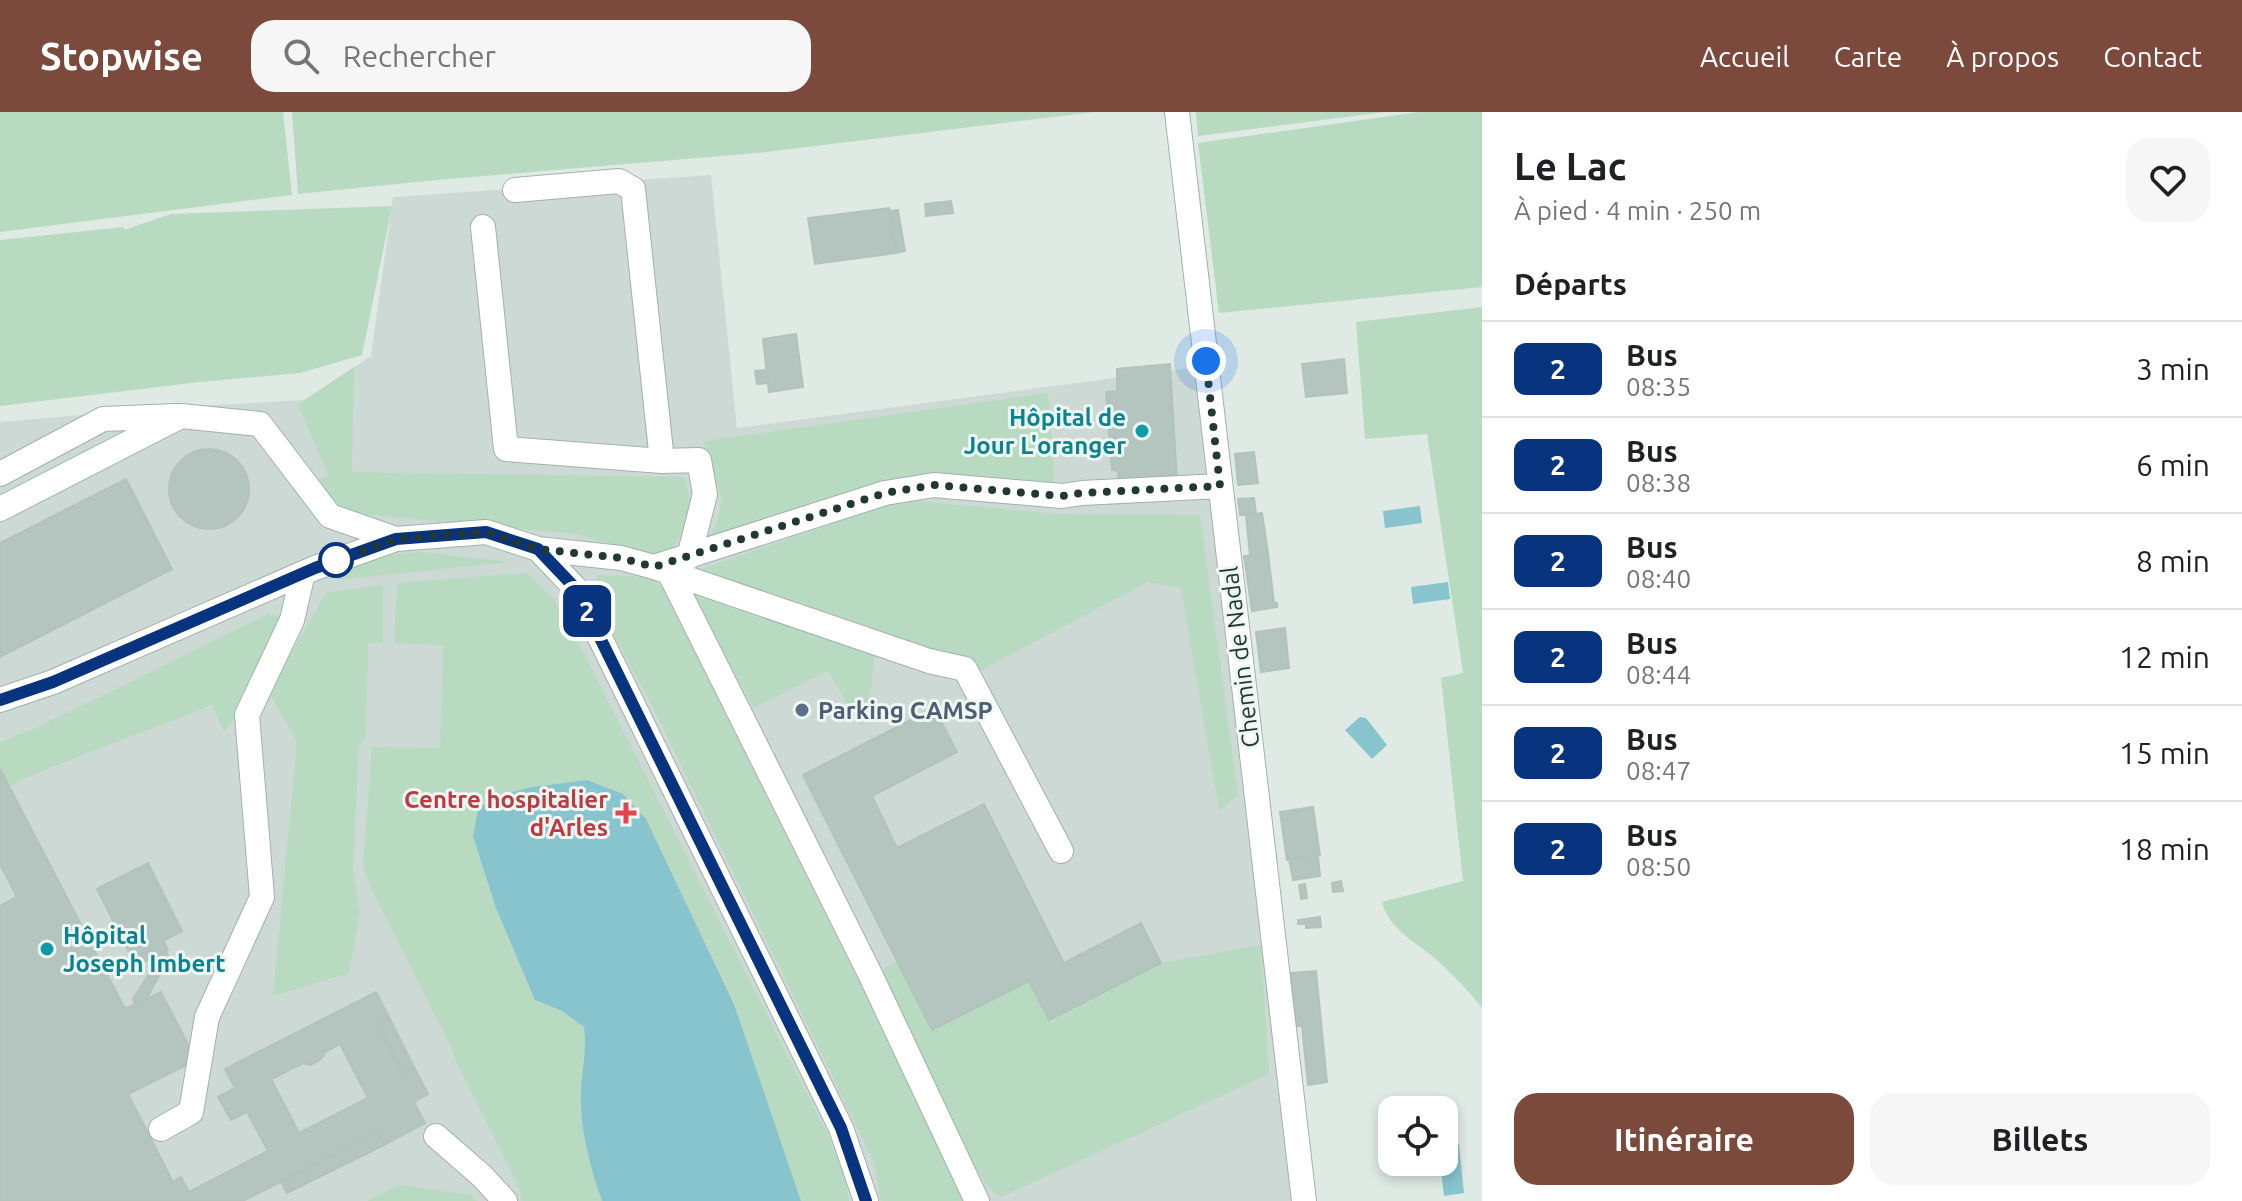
<!DOCTYPE html>
<html lang="fr">
<head>
<meta charset="utf-8">
<style>
	:root { --surface:#fff; --page:#f6f6f6; --text:#202124; --muted:#757577; --line:#e0e0e0; --accent:#7c4a3c }
	body { margin:0; font-family:Ubuntu,sans-serif; background:var(--page); color:var(--text); height:100vh; display:flex; flex-direction:column; font-size:30px; white-space:nowrap }
	* { box-sizing:border-box; margin:0 }
	p { font-size:26px; color:var(--muted) }
	.icon { flex:none; width:44px; height:44px; fill:none; stroke:currentColor; stroke-width:2; stroke-linecap:round; stroke-linejoin:round }
	.map { position:relative; flex:1; overflow:hidden }
	.side { display:flex; flex-direction:column; background:var(--surface); width:760px }
	.side>* { flex:none }
	.badge { padding:0 16px; border-radius:12px; font-size:28px; line-height:52px }
	.tools { position:absolute; left:1378px; top:984px; display:grid; gap:16px }
	.tools a { display:grid; place-items:center; width:80px; height:80px; border-radius:16px; background:var(--surface); box-shadow:0 4px 12px #0003; font-size:40px }
	.you { position:absolute; width:40px; height:40px; margin:-20px; border:6px solid #fff; border-radius:50%; background:#1a73e8; box-shadow:0 0 0 12px #1a73e833 }
	.map>.badge { position:absolute; translate:-50% -50%; box-shadow:0 0 0 4px #fff }
	h2 { padding:0 32px; font-size:30px; line-height:72px }
	.round { display:grid; place-items:center; flex:none; width:84px; height:84px; border-radius:24px; background:var(--page) }
	.summary { display:flex; align-items:center; justify-content:space-between; height:136px; padding:0 32px }
	h1 { font-size:38px; font-weight:700; line-height:60px }
	.primary-button { display:flex; gap:16px; margin-top:auto; padding:16px 32px }
	.primary-button a { flex:1; height:92px; border-radius:24px; background:var(--accent); color:#fff; font-size:32px; font-weight:700; line-height:92px; text-align:center }
	.primary-button a+a { background:var(--page); color:var(--text) }
	ul { padding:0; list-style:none }
	li { display:flex; align-items:center; gap:24px; height:96px; padding:0 32px; border-top:2px solid var(--line) }
	li div { flex:1 }
	li b { display:block; font-size:30px }
	li em { font-style:normal }
	li .badge { min-width:88px; font-weight:700; text-align:center }
	header { display:flex; align-items:center; gap:48px; box-sizing:border-box; height:112px; padding:0 40px; background:var(--accent); color:#fff }
	header strong { font-size:38px }
	nav { display:flex; gap:44px; margin-inline-start:auto; font-size:28px }
	.search { width:560px; height:72px; background:var(--page); display:flex; align-items:center; gap:20px; box-sizing:border-box; padding:0 28px; border-radius:24px; color:var(--muted); font-size:30px }
	main { display:flex; flex:1; min-height:0 }
	.map>svg:first-child { display:block }
	.built { fill:#cdd9d4 }
	.green { fill:#b8dac1 }
	.water { fill:#88c4ce }
	.building { fill:#b4c4be; stroke:#b2c3bc; stroke-width:2; fill-rule:evenodd }
	.lines { fill:none; stroke-linecap:round; stroke-linejoin:round }
	.minor-casing { stroke:#a2b1ac; stroke-width:26 }
	.minor { stroke:#fff; stroke-width:24 }
	.line-casing { stroke:#fff; stroke-width:18 }
	.line { stroke:#07337f; stroke-width:12 }
	.walk { stroke:#213932; stroke-width:8; stroke-dasharray:0 14.4 }
	.culture-dot { fill:#0f9aa8; stroke:#eff7f3; stroke-width:3 }
	.stop-dot { fill:#fff; stroke:#07337f; stroke-width:4 }
	.service-dot { fill:#5c6f8a; stroke:#eff7f3; stroke-width:3 }
	.health-dot { fill:#e0444e; stroke:#eff7f3; stroke-width:3 }
	.labels { text-anchor:middle; dominant-baseline:central; stroke-width:6; stroke-linejoin:round; paint-order:stroke }
	.culture-label { font-size:24px; font-weight:bold; fill:#0d838f; stroke:#eff7f3; text-anchor:end }
	.street-label { font-size:24px; fill:#213932; stroke:#eff7f3 }
	.service-label { font-size:24px; font-weight:bold; fill:#4e5e75; stroke:#eff7f3; text-anchor:start }
	.health-label { font-size:24px; font-weight:bold; fill:#be3a42; stroke:#eff7f3; text-anchor:end }
</style>
</head>
<body>
<header>
<strong>Stopwise</strong>
<div class="search"><svg class="icon" aria-label="search" viewBox="0 0 24 24"><circle cx="10" cy="10" r="6"/><path d="M15 15l6 6"/></svg>Rechercher</div>
<nav><a>Accueil</a><a>Carte</a><a>À propos</a><a>Contact</a></nav>
</header>
<main>
<div class="map">
<svg width="1482" height="1089" viewBox="0 0 1482 1089">
	<rect width="100%" height="100%" fill="#dfeae5"/>
	<path class="built" d="M 711,63 L 737,316 L 1197,255 L 1296,1089 L 0,1089 L 0,310 L 161,296 L 304,288 L 371,244 L 393,85 Z"/>
	<path class="green" d="M 0,0 L 283,0 L 292,83 L 0,120 Z
		M 292,0 L 1094,0 L 757,41 L 437,68 L 298,82 Z
		M 1196,0 L 1385,0 L 1198,24 Z
		M 1419,0 L 1482,0 L 1482,175 L 1219,201 L 1198,31 Z
		M 392,94 L 362,243 L 300,261 L 200,270 L 0,294 L 0,128 L 124,115 L 124,118 L 171,102 Z
		M 1482,195 L 1482,896 C 1469,879 1454,864 1438,849 C 1419,832 1388,817 1382,790 L 1463,769 L 1441,566 L 1463,561 L 1427,322 L 1365,327 L 1356,210 Z
		M 354,255 L 352,360 L 683,365 C 691,387 695,398 684,420 C 679,429 673,437 662,441 C 647,445 593,426 575,422 L 349,401 L 331,393 L 313,369 L 329,364 L 298,293 Z
		M 1048,281 L 1055,377 L 996,367 L 708,431 L 719,403 L 722,387 L 708,349 L 704,329 Z
		M 919,389 L 1056,402 L 1200,403 L 1238,683 L 1219,698 L 1181,476 L 1148,470 L 981,558 L 701,457 L 886,393 Z
		M 422,440 L 511,450 L 335,468 C 358,444 390,442 422,440 Z
		M 528,461 L 554,487 L 578,530 L 827,1021 L 846,1069 L 849,1089 L 801,1089 L 733,888 L 646,707 L 586,668 L 532,675 L 494,685 L 535,888 L 562,899 L 584,915 C 587,940 582,953 581,978 C 579,1015 591,1054 602,1089 L 521,1089 L 520,1077 L 457,952 L 451,935 L 373,780 L 363,755 L 372,635 L 440,636 L 443,533 L 394,531 L 397,471 Z
		M 597,463 L 649,465 L 670,481 L 876,891 L 966,1089 L 881,1089 L 874,1051 L 840,980 L 660,610 L 596,487 Z
		M 383,473 L 383,531 L 368,531 L 366,624 L 359,634 L 353,756 L 360,800 L 349,861 L 273,884 L 297,630 L 269,580 L 326,481 Z
		M 694,483 L 875,543 L 867,610 L 860,614 L 828,559 L 753,596 Z
		M 268,502 L 282,504 L 242,595 L 224,620 L 212,593 L 29,664 L 9,675 L 0,657 L 0,630 L 38,615 Z
		M 1261,833 L 1269,962 L 1001,1085 L 987,1074 L 974,1052 L 878,860 L 897,849 L 932,918 L 1029,869 L 1049,908 L 1161,851 Z
		M 399,1073 L 471,1083 L 477,1089 L 367,1089 Z"/>
	<path class="water" d="M 1420,394 L 1422,411 L 1385,416 L 1383,399 Z
		M 1448,470 L 1450,487 L 1413,492 L 1411,475 Z
		M 1360,605 L 1366,606 L 1387,633 L 1372,647 L 1345,618 Z
		M 587,668 L 623,682 L 646,707 L 734,892 L 801,1089 L 602,1089 C 590,1054 579,1015 581,978 C 582,954 587,941 584,915 L 562,899 L 535,888 L 496,796 L 473,724 L 478,698 L 494,685 L 532,675 Z
		M 1459,1032 L 1464,1081 L 1444,1084 L 1440,1050 L 1444,1050 L 1444,1035 Z"/>
	<path class="building" d="M 951,89 L 953,101 L 926,104 L 925,92 Z
		M 889,96 L 896,141 L 815,152 L 808,106 Z
		M 898,98 L 905,139 L 896,141 L 889,99 Z
		M 796,222 L 803,275 L 769,280 L 763,227 Z
		M 1344,247 L 1347,281 L 1306,285 L 1302,252 Z
		M 1170,252 L 1177,369 L 1119,374 L 1118,359 L 1112,358 L 1106,280 L 1117,279 L 1117,257 Z
		M 766,258 L 769,271 L 757,272 L 755,259 Z
		M169 377a40 40 0 1 1 80 0a40 40 0 1 1-80 0Z
		M 1254,340 L 1258,371 L 1238,373 L 1235,342 Z
		M 126,367 L 172,457 L 0,545 L 0,431 Z
		M 1254,386 L 1256,402 L 1240,403 L 1238,387 Z
		M 1262,401 L 1268,441 L 1250,443 L 1246,404 Z
		M 1268,441 L 1274,491 L 1277,491 L 1277,495 L 1252,499 L 1244,444 Z
		M 1285,516 L 1289,556 L 1261,560 L 1256,520 Z
		M 934,596 L 957,640 L 872,684 L 897,736 L 984,692 L 1064,851 L 1141,811 L 1161,851 L 1049,908 L 1029,869 L 932,918 L 803,663 Z
		M 0,657 L 125,897 L 161,880 L 196,948 L 128,982 L 173,1070 L 181,1065 L 189,1080 L 268,1039 L 247,1000 L 231,1008 L 218,985 L 235,976 L 225,957 L 376,880 L 388,903 L 376,910 L 404,963 L 415,957 L 428,982 L 414,990 L 425,1011 L 384,1033 L 377,1020 L 243,1089 L 0,1089 L 0,794 L 17,785 L 0,752 ZM 340,932 L 368,986 L 299,1021 L 271,967 L 303,951 L 310,953 L 317,950 L 322,946 L 325,940 Z
		M 1313,695 L 1320,743 L 1287,748 L 1280,700 Z
		M 1318,744 L 1320,764 L 1293,768 L 1289,747 Z
		M 148,751 L 182,819 L 163,829 L 168,838 L 136,854 L 97,777 Z
		M 1341,769 L 1343,779 L 1333,780 L 1332,771 Z
		M 1305,772 L 1307,786 L 1301,787 L 1299,773 Z
		M 1320,805 L 1321,815 L 1306,816 L 1306,812 L 1298,812 L 1298,808 Z
		M 166,839 L 169,846 L 147,886 L 135,892 L 133,887 L 158,848 L 156,844 Z
		M 1316,859 L 1327,970 L 1308,973 L 1302,914 L 1296,914 L 1291,861 Z
		M 388,903 L 415,957 L 404,963 L 376,910 Z
		M 377,1020 L 384,1033 L 287,1081 L 281,1070 Z"/>
	<g class="lines">
		<g class="minor-casing">
			<path id="minor" d="M 1177,0 L 1304,1089
				M 515,78 L 619,69 L 633,77 L 662,349 L 699,348 L 705,382 L 689,445
				M 483,115 L 506,337 L 662,349
				M 0,362 L 103,307 L 175,304
				M 0,397 L 181,304 L 260,312 L 330,404 L 396,427
				M 538,437 L 621,446 L 654,455 L 929,549 L 965,557 L 1061,739
				M 654,455 L 885,381 L 934,373 L 1062,384 L 1082,381 L 1220,374
				M 669,460 L 871,864 L 977,1089
				M 0,588 L 53,570 L 315,456 L 396,427 L 486,420 L 538,437 L 576,477 L 841,1016 L 866,1089
				M 161,1017 L 191,1000 L 207,905 L 262,785 L 247,603 L 292,508 L 303,461
				M 436,1024 L 482,1064 L 505,1089"/>
		</g>
		<use href="#minor" class="minor"/>
	</g>
	<g class="lines">
		<g class="line-casing">
			<path id="line" d="M 0,588 L 53,570 L 315,456 L 396,427 L 486,420 L 538,437 L 576,477 L 841,1016 L 866,1089"/>
		</g>
		<use href="#line" class="line"/>
		<path class="walk" d="M 336,448 L 396,427 L 486,420 L 538,437 L 621,446 L 654,455 L 885,381 L 934,373 L 1062,384 L 1082,381 L 1220,374 L 1206,249"/>
	</g>
	<g class="culture-dot">
		<circle cx="1142" cy="319" r="8"/>
		<circle cx="47" cy="837" r="8"/>
	</g>
	<circle class="stop-dot" cx="336" cy="448" r="16"/>
	<circle class="service-dot" cx="802" cy="598" r="8"/>
	<path class="health-dot" d="M622 689h8v8h8v8h-8v8h-8v-8h-8v-8h8z"/>
	<g class="labels">
		<g class="culture-label">
			<text x="1126" y="305">Hôpital de<tspan x="1126" dy="28">Jour L'oranger</tspan></text>
			<text x="63" y="823" text-anchor="start">Hôpital<tspan x="63" dy="28">Joseph Imbert</tspan></text>
		</g>
		<g class="street-label">
			<text transform="translate(1240 545) rotate(-97)">Chemin de Nadal</text>
		</g>
		<g class="service-label">
			<text x="818" y="598">Parking CAMSP</text>
		</g>
		<g class="health-label">
			<text x="608" y="687">Centre hospitalier<tspan x="608" dy="28">d'Arles</tspan></text>
		</g>
	</g>
</svg>
<div class="tools">
<a><svg class="icon" aria-label="locate" viewBox="0 0 24 24"><circle cx="12" cy="12" r="6"/><path d="M12 2v4M12 18v4M2 12h4M18 12h4"/></svg></a>
</div>
<div class="you" style="left:1206px;top:249px"></div>
<b class="badge" style="left:587px;top:499px;background:#07337f;color:#fff">2</b>
</div>
<section class="side">
<div class="summary"><div><h1>Le Lac</h1><p>À pied · 4 min · 250 m</p></div><a class="round"><svg class="icon" aria-label="heart" viewBox="0 0 24 24"><path d="M12 20l-8-8c-3-5 5-10 8-4 3-6 11-1 8 4z"/></svg></a></div>
<h2>Départs</h2>
<ul>
<li><span class="badge" style="background:#07337f;color:#fff">2</span><div><b>Bus</b><p>08:35</p></div><em>3 min</em></li>
<li><span class="badge" style="background:#07337f;color:#fff">2</span><div><b>Bus</b><p>08:38</p></div><em>6 min</em></li>
<li><span class="badge" style="background:#07337f;color:#fff">2</span><div><b>Bus</b><p>08:40</p></div><em>8 min</em></li>
<li><span class="badge" style="background:#07337f;color:#fff">2</span><div><b>Bus</b><p>08:44</p></div><em>12 min</em></li>
<li><span class="badge" style="background:#07337f;color:#fff">2</span><div><b>Bus</b><p>08:47</p></div><em>15 min</em></li>
<li><span class="badge" style="background:#07337f;color:#fff">2</span><div><b>Bus</b><p>08:50</p></div><em>18 min</em></li>
</ul>
<div class="primary-button"><a>Itinéraire</a><a>Billets</a></div>
</section>
</main>
</body>
</html>
